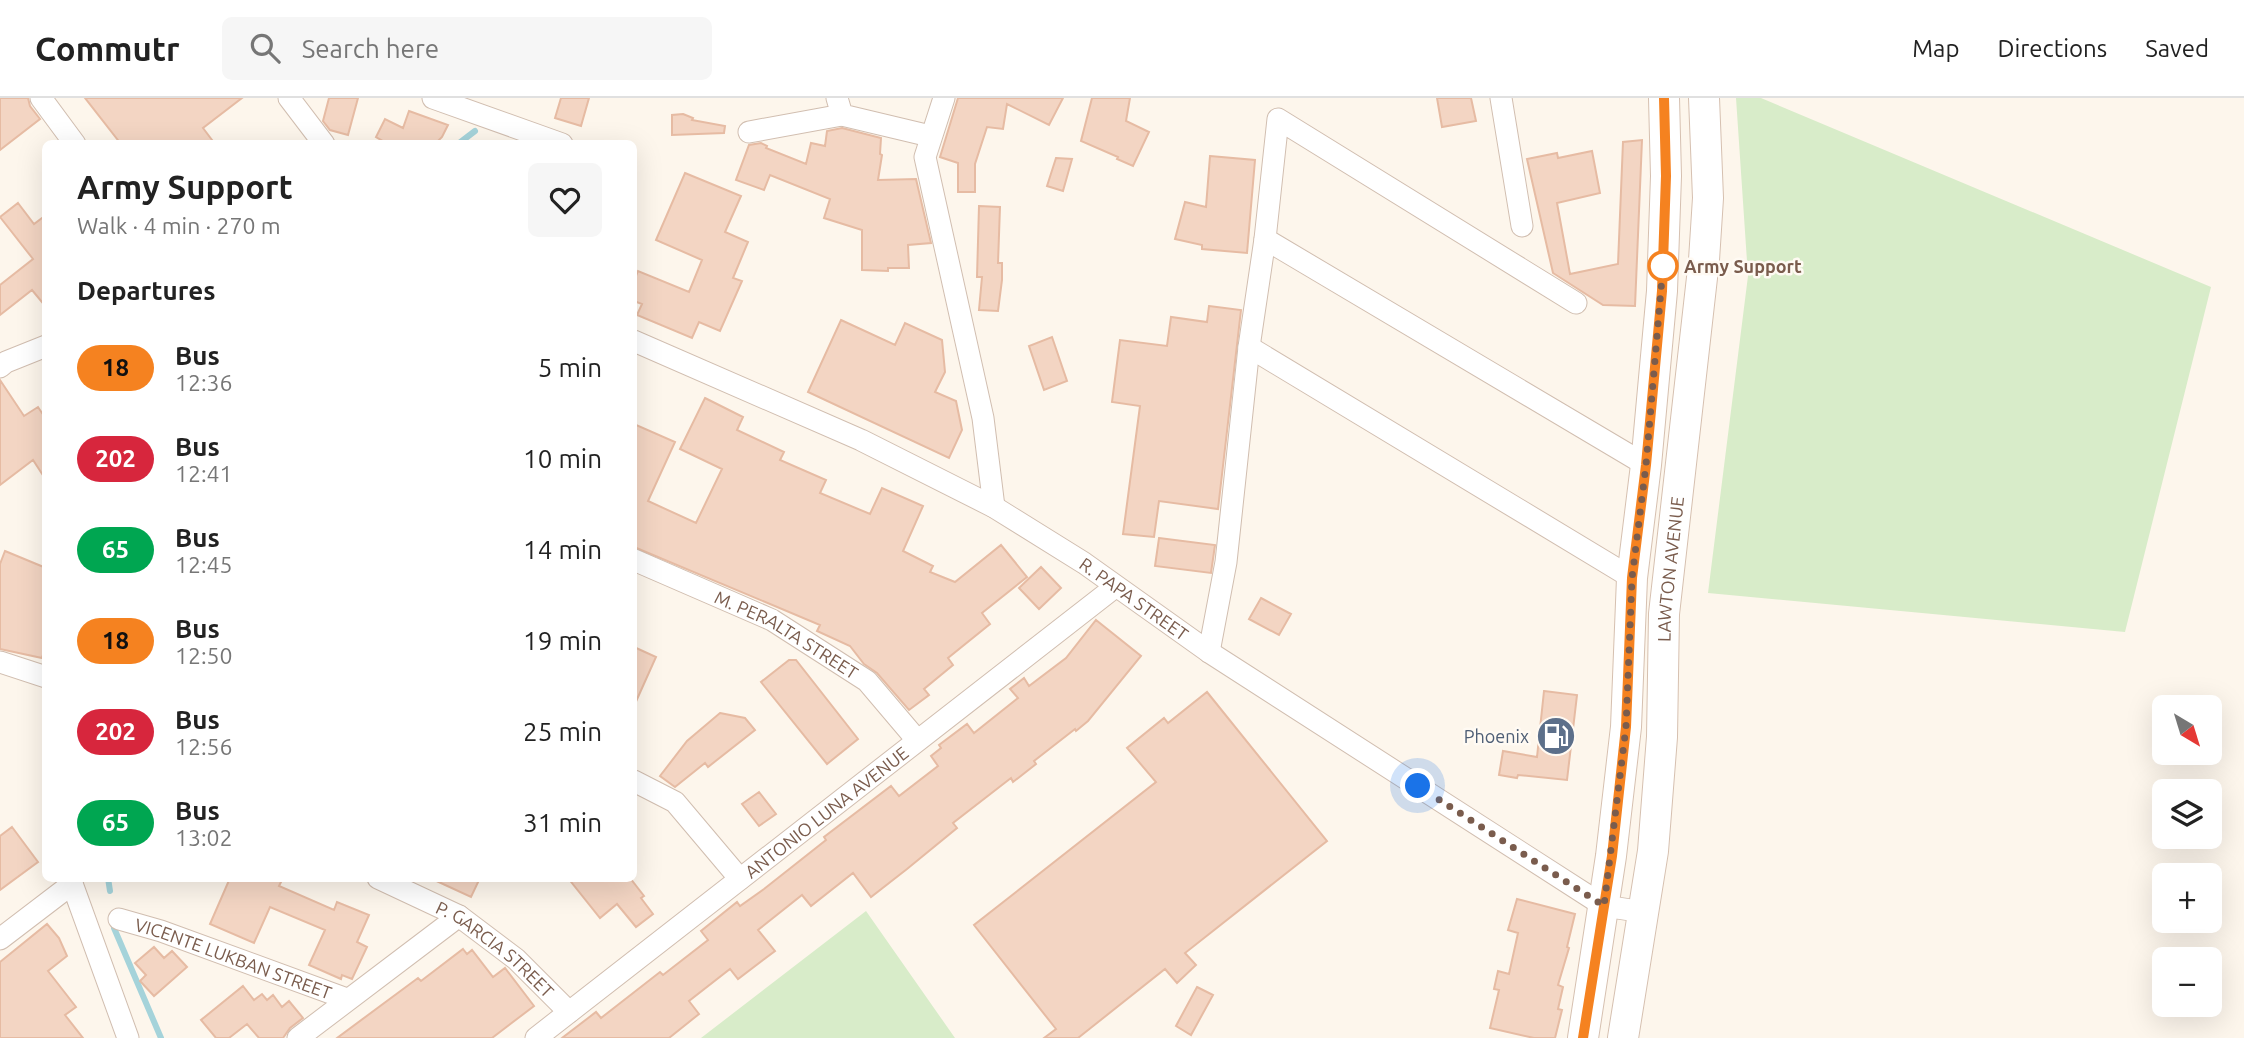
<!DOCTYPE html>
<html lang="en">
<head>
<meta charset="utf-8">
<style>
	:root { --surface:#fff; --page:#f6f6f6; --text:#222; --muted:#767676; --line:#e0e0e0 }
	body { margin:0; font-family:Ubuntu,sans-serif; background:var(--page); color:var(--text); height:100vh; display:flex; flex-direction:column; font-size:26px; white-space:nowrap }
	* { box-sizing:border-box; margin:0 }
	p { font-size:23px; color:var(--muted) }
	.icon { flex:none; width:38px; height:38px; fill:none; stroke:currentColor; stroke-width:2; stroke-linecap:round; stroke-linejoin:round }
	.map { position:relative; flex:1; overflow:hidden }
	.details { position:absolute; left:42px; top:42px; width:595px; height:742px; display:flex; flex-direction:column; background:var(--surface); border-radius:10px; box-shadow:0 7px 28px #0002 }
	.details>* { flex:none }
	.badge { padding:0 14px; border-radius:23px; font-size:24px; line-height:46px }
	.needle { width:46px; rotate:142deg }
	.fabs { position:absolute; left:2152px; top:597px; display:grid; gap:14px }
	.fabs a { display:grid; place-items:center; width:70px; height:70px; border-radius:10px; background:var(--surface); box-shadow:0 7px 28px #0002; font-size:35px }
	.you { position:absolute; width:35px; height:35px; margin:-18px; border:5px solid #fff; border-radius:50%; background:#1a73e8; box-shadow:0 0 0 10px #1a73e833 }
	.map>.badge { position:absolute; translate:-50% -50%; box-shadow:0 0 0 4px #fff }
	h2 { padding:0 35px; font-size:26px; line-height:63px }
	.round { display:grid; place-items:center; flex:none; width:74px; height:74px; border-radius:10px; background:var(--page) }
	.summary { display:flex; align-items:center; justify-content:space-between; height:119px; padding:0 35px }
	h1 { font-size:33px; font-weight:600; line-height:52px }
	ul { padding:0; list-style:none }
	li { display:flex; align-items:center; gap:21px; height:91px; padding:0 35px }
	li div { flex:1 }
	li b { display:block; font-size:26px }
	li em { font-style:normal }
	li .badge { min-width:77px; font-weight:700; text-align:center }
	header { display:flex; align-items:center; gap:42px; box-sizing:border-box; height:98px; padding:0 35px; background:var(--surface); border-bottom:2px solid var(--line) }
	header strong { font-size:33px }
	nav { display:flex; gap:38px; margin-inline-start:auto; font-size:24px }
	.search { width:490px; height:63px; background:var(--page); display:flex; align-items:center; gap:18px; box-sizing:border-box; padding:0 24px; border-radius:10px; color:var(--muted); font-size:26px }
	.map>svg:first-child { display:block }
	.green { fill:#d8ecc9 }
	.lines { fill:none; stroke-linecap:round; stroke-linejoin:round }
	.stream { stroke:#a5d3da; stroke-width:6 }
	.building { fill:#f3d5c3; stroke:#e6bba3; stroke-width:2 }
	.minor-casing { stroke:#d1beb0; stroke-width:23 }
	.secondary-casing { stroke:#d6c0b0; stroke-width:32 }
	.minor { stroke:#fff; stroke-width:21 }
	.secondary { stroke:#fff; stroke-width:30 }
	.line-casing { stroke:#fff; stroke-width:16 }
	.line { stroke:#f58220; stroke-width:10 }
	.walk { stroke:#7a5c4d; stroke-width:7; stroke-dasharray:0 12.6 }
	.stop-dot { fill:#fff; stroke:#f58220; stroke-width:3.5 }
	.labels { text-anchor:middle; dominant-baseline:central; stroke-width:5; stroke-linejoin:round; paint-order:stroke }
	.stop-label { font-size:18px; font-weight:bold; fill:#7a5c4d; stroke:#fffaf3; text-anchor:start }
	.street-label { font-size:18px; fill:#7a5c4d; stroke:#fffaf3 }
	.service-label { font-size:18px; fill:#4e5e75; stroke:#fffaf3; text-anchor:end }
</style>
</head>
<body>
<header>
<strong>Commutr</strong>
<div class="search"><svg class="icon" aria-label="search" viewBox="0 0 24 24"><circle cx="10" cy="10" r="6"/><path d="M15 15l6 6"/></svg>Search here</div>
<nav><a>Map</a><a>Directions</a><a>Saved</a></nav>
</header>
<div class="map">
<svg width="2244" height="940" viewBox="0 0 2244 940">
	<rect width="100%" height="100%" fill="#fdf6ec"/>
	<path class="green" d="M 1736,0 L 1761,0 L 2211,189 L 2125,534 L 1708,495 L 1748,178 Z
		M 866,813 L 955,940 L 701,940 Z"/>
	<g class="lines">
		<path class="stream" d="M 458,46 L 475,33
			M 108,780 L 110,793
			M 114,830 L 161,940"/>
	</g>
	<path class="building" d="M 0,0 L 28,0 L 30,8 L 40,21 L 0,52 Z
		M 85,0 L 242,0 L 203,30 L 215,46 L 121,46 Z
		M 329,0 L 358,0 L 348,37 L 330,32 L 323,23 Z
		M 561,0 L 589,0 L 581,28 L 555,20 Z
		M 958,0 L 1063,0 L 1049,27 L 1007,6 L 1003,31 L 987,29 L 975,66 L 975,94 L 958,94 L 958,65 L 940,59 Z
		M 1092,0 L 1130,0 L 1126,23 L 1149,34 L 1133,68 L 1117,61 L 1118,59 L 1081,43 Z
		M 1437,0 L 1471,0 L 1476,23 L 1442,29 Z
		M 409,13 L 448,27 L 442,39 L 435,46 L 388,46 L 376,39 L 385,21 L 403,30 Z
		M 683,16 L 693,20 L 692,22 L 725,28 L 724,35 L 672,37 L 672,17 Z
		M 842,30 L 881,40 L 880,56 L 882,57 L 878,82 L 916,81 L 931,145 L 908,147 L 909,170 L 888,170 L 888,173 L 862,172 L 862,132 L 824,120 L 830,101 L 770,77 L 764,92 L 736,82 L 749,47 L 761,45 L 767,48 L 766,50 L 806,66 L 811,45 L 825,48 L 827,33 Z
		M 1642,42 L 1635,208 L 1603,207 L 1553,175 L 1527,61 L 1557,55 L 1558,60 L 1592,53 L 1600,95 L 1557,105 L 1570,176 L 1618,166 L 1623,44 Z
		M 1210,58 L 1255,62 L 1247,155 L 1202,151 L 1202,147 L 1175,141 L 1185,104 L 1206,109 Z
		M 1056,60 L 1072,61 L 1063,93 L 1047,88 Z
		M 685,75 L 741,98 L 725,134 L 748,144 L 733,180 L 742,183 L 720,233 L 699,224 L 692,240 L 637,217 L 642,206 L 634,203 L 634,183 L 638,173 L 689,194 L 702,162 L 656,142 Z
		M 18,105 L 34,126 L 46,117 L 46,209 L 32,192 L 0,217 L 0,187 L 33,161 L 0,119 Z
		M 979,108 L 1000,109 L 998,165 L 1002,165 L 1002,182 L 998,213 L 979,212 L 982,179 L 977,179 Z
		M 1209,208 L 1241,212 L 1218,411 L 1159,403 L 1154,439 L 1123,436 L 1140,308 L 1112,304 L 1120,242 L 1167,248 L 1171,219 L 1207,224 Z
		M 841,222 L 895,247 L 905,225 L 942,242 L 945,274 L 935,294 L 956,303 L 962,332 L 949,360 L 808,294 Z
		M 1052,239 L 1067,283 L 1044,292 L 1029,248 Z
		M 0,282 L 24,318 L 38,309 L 46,321 L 46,382 L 33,362 L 0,387 Z
		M 705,300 L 743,319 L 737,332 L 784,354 L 780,362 L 826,382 L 820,395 L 870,416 L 882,390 L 923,408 L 903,453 L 933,468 L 930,474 L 955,484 L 1001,447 L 1027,479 L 982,515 L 990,526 L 948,560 L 953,567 L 924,591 L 929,597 L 909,612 L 877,575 L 864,566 L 850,548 L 817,533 L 820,527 L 634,449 L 634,326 L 675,344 L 648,403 L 696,425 L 722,371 L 680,351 Z
		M 1159,440 L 1215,447 L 1211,475 L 1155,468 Z
		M 5,453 L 46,470 L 46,546 L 42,560 L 0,551 L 0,466 Z
		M 1041,469 L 1061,490 L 1039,511 L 1019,490 Z
		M 1261,500 L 1291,516 L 1279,537 L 1249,521 Z
		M 1096,522 L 1141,558 L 1088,623 L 1076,633 L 1075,631 L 1034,663 L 1036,666 L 1013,684 L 1011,680 L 953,725 L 957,730 L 907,771 L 871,799 L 853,775 L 811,808 L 802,797 L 758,832 L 775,853 L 738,881 L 730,871 L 689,903 L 699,916 L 669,940 L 562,940 L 596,914 L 601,920 L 660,874 L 663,877 L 708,842 L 701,833 L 737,804 L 740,808 L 764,791 L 826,742 L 824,739 L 891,688 L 899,698 L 938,668 L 931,658 L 941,650 L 939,647 L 967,626 L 974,635 L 1018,600 L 1010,591 L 1024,580 L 1029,588 L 1066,560 Z
		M 634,549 L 656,559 L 634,608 Z
		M 789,562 L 796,562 L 858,641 L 827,666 L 761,584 Z
		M 1544,593 L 1577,597 L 1567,682 L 1518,677 L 1517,680 L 1499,677 L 1503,653 L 1537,659 Z
		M 1207,594 L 1327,743 L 1185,855 L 1196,867 L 1177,885 L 1165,871 L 1078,940 L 1044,940 L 1056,931 L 974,827 L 1156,684 L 1127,650 L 1164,620 L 1168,625 Z
		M 720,615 L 745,620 L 755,632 L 708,669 L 705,665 L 675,689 L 660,678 L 687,643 Z
		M 759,694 L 776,716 L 759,728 L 742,706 Z
		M 12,729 L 38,764 L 0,792 L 0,738 Z
		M 230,780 L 283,780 L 279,788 L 334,812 L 337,804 L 369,817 L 357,844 L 367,849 L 352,881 L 342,877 L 341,881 L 309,867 L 325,832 L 270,809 L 254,845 L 210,826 Z
		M 430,780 L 480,780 L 471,799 Z
		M 568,780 L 630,780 L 644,798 L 641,800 L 653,816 L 636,829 L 617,806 L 600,820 Z
		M 1517,801 L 1575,816 L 1567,849 L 1569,850 L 1558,887 L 1563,889 L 1558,911 L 1562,912 L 1555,940 L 1534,940 L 1490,930 L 1499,892 L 1494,891 L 1498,873 L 1509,876 L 1518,835 L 1508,832 Z
		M 47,826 L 59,840 L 67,858 L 48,873 L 76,909 L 65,917 L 83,940 L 0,940 L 0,864 Z
		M 154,849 L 164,860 L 172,853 L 187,869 L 154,898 L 140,883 L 146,877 L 135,865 Z
		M 463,851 L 467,856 L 472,852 L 493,879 L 505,870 L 534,908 L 492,940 L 337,940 L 418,880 L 421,883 Z
		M 243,888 L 254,902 L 262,896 L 267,902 L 273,897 L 282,909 L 289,903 L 303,920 L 290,930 L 283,940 L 259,940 L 247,926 L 229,940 L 216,940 L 201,922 Z
		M 1197,889 L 1213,897 L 1191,937 L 1176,928 Z"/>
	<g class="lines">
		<g class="minor-casing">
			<g id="minor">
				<path d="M 41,0 L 75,46"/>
				<path d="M 289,0 L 324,46"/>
				<path d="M 433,0 L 562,46"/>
				<path d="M 837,0 L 842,17 L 930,38"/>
				<path d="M 944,0 L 925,59 L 983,320 L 994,409"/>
				<path d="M 1501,0 L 1522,128"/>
				<path d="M 749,34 L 842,17"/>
				<path d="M 1265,141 L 1646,367"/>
				<path id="s1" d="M 634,243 L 861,342 L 994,409 L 1084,465 L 1209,554 L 1604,808 L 1644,814"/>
				<path d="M 1249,249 L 1632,480"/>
				<path d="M 0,269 L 6,264 L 46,248"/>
				<path id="s2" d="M 634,462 L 772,522 L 867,583 L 917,642"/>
				<path d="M 1209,554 L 1226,464 L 1249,249 L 1265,141 L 1278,21 L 1576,205"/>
				<path d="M 0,564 L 46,579"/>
				<path d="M 634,683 L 675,704 L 740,781"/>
				<path d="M 70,780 L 128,940"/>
				<path id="s3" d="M 378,780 L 459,818 L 516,861 L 569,914"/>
				<path id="s4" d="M 119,821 L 161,833 L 347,901"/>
				<path d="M 0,841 L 72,786"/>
				<path d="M 298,940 L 459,818"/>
				<path id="s5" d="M 536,940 L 1115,489"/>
			</g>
		</g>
		<g class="secondary-casing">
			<g id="secondary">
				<path d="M 1583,940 L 1611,758 L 1626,629 L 1632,480 L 1646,367 L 1662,193 L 1666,78 L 1664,0"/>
				<path id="s6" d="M 1623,940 L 1653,753 L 1662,639 L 1664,516 L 1704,162 L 1708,100 L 1704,0"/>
			</g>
		</g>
		<use href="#minor" class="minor"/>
		<use href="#secondary" class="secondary"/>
	</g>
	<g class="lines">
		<g class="line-casing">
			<path id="line" d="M 1583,940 L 1612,758 L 1626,629 L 1632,480 L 1646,367 L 1662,193 L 1666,78 L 1664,0"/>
		</g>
		<use href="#line" class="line"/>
		<path class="walk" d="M 1418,688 L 1604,808 L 1626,629 L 1632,480 L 1646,367 L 1663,168"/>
	</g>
	<defs>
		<g id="fuel-disc" transform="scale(2.0125)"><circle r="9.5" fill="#5c6f8a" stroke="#fffaf3"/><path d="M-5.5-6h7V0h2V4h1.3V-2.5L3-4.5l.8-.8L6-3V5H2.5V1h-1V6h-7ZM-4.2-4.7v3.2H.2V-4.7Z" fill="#fff"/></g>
	</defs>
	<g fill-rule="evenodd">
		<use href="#fuel-disc" x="1556" y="638"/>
	</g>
	<circle class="stop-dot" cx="1663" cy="168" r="14"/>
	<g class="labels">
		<g class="stop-label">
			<text x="1684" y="168">Army Support</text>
		</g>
		<g class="street-label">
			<text stroke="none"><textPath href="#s6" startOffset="472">LAWTON AVENUE</textPath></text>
			<text stroke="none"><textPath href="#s1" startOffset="564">R. PAPA STREET</textPath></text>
			<text stroke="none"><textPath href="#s2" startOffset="170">M. PERALTA STREET</textPath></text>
			<text stroke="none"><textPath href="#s5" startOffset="368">ANTONIO LUNA AVENUE</textPath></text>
			<text stroke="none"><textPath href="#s3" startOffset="138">P. GARCIA STREET</textPath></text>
			<text stroke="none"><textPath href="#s4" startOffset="121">VICENTE LUKBAN STREET</textPath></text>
		</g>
		<g class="service-label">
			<text x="1529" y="638">Phoenix</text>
		</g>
	</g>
</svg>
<div class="fabs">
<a><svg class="needle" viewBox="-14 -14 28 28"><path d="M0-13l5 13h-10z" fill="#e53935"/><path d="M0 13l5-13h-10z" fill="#767676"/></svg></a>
<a><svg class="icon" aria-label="layers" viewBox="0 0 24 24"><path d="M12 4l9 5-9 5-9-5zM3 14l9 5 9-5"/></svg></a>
<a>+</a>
<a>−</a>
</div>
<div class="you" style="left:1418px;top:688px"></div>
<section class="details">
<div class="summary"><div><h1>Army Support</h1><p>Walk · 4 min · 270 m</p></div><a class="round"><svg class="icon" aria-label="heart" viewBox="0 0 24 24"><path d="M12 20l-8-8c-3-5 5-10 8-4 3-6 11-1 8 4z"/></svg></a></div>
<h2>Departures</h2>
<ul>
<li><span class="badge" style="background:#f58220;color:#111">18</span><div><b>Bus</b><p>12:36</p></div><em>5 min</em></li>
<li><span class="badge" style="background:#d7263d;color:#fff">202</span><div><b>Bus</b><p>12:41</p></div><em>10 min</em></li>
<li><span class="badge" style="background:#00a651;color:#fff">65</span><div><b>Bus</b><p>12:45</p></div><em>14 min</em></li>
<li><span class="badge" style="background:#f58220;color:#111">18</span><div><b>Bus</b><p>12:50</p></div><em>19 min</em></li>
<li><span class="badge" style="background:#d7263d;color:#fff">202</span><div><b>Bus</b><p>12:56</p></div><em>25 min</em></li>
<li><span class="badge" style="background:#00a651;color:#fff">65</span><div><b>Bus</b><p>13:02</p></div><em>31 min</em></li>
</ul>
</section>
</div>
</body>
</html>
